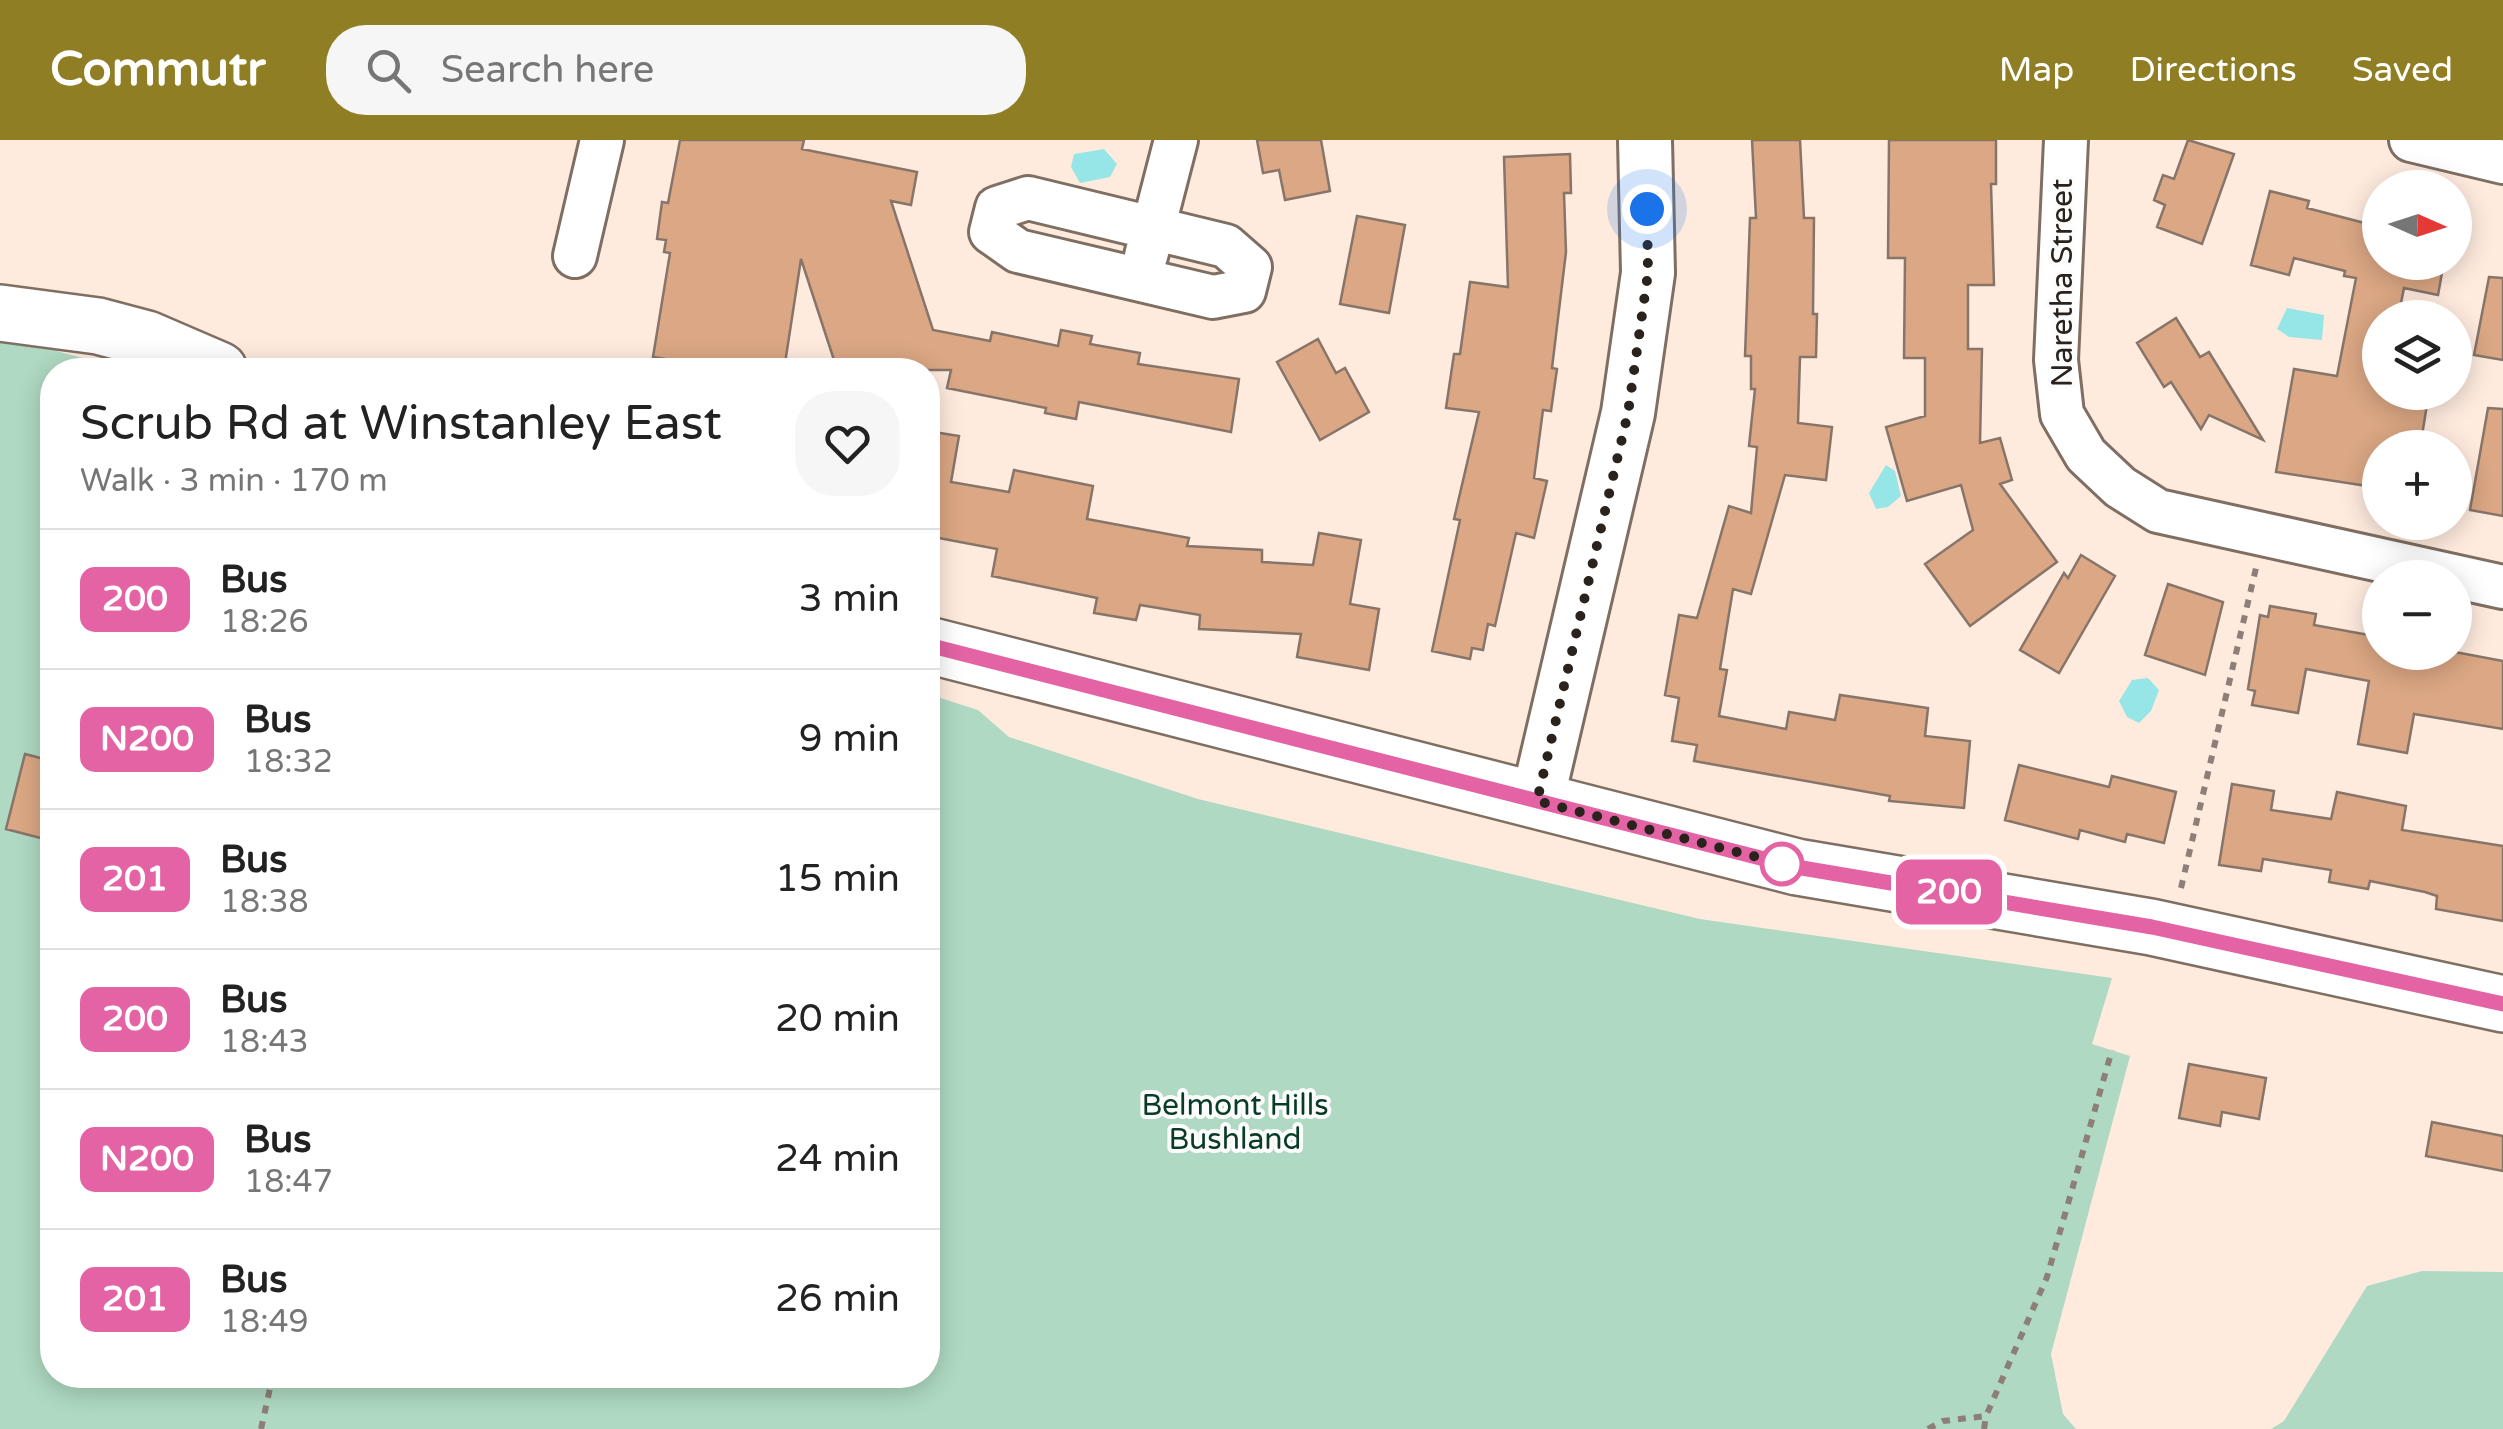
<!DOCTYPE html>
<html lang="en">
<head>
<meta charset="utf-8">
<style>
	:root { --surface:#fff; --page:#f6f6f6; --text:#222; --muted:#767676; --line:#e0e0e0; --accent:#8f7e24 }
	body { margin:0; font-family:"Varela Round",sans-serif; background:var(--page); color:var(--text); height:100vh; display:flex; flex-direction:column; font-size:38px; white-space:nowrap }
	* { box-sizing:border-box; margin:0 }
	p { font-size:32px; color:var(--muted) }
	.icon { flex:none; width:55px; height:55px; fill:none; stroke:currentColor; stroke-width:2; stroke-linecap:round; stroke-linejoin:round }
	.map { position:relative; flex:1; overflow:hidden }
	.sheet { position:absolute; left:40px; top:218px; width:900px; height:1030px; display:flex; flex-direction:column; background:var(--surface); border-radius:40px; box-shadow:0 5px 25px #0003 }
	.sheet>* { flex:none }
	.badge { padding:0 20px; border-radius:15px; font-size:35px; line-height:65px }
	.needle { width:65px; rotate:93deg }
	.tools { position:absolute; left:2362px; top:30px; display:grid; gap:20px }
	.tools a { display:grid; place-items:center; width:110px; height:110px; border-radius:50%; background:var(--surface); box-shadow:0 5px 25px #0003; font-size:50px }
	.you { position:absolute; width:50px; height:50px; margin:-25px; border:8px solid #fff; border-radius:50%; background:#1a73e8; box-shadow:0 0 0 15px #1a73e833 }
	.map>.badge { position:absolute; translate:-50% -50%; box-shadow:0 0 0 5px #fff }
	.round { display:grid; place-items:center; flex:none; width:105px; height:105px; border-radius:40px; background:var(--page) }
	.summary { display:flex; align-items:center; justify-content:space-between; height:170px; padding:0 40px }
	h1 { font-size:48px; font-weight:600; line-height:75px }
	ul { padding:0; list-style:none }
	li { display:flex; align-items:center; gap:30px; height:140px; padding:0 40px; border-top:2px solid var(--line) }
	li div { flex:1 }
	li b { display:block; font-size:38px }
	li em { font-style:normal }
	li .badge { min-width:110px; font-weight:700; text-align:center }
	header { display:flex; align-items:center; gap:60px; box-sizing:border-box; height:140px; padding:0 50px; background:var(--accent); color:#fff }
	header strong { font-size:48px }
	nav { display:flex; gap:55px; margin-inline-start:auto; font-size:35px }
	.search { width:700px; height:90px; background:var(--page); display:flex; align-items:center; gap:25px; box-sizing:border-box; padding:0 35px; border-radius:40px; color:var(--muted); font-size:38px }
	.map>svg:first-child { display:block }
	.green { fill:#afd9c2 }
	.water { fill:#96e5e7 }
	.building { fill:#dba784; stroke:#87756a; stroke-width:2.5 }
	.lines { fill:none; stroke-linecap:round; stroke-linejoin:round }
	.minor-casing { stroke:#7f6e62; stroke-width:48 }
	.tertiary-casing { stroke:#7f6e62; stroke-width:58 }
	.secondary-casing { stroke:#7f6e62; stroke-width:60 }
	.path { stroke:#8d7f77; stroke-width:6; stroke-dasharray:8 8; stroke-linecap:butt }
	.minor { stroke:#fff; stroke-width:42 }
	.tertiary { stroke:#fff; stroke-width:52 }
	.secondary { stroke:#fff; stroke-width:55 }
	.line-casing { stroke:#fff; stroke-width:22 }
	.line { stroke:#e463a4; stroke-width:15 }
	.walk { stroke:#29221d; stroke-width:10; stroke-dasharray:0 18 }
	.stop-dot { fill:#fff; stroke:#e463a4; stroke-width:5 }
	.labels { text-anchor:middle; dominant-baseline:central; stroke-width:8; stroke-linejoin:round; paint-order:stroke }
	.street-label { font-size:30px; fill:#29221d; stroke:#fcfcfc }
	.park-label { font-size:30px; fill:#093c27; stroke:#fcfcfc }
</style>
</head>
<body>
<header>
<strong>Commutr</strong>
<div class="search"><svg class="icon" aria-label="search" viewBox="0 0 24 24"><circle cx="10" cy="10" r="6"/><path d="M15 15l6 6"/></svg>Search here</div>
<nav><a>Map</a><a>Directions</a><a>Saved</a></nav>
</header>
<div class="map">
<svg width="2503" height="1289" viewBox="0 0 2503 1289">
	<rect width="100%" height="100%" fill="#ffebde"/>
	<path class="green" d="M 0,196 L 128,230 L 52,230 L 52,1235 L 928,1235 L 928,554 L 978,570 L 1009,597 L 1198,659 L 1700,779 L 2112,838 L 2092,904 L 2130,916 L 2051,1214 L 2063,1274 L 2076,1289 L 0,1289 Z
		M 2422,1131 L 2503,1132 L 2503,1289 L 2271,1289 L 2284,1281 L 2367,1146 Z"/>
	<path class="water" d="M 1104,9 L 1117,24 L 1110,37 L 1080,43 L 1071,27 L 1074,14 Z
		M 2287,168 L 2324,175 L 2322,200 L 2289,197 L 2277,189 Z
		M 1886,325 L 1895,331 L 1901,356 L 1888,367 L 1876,369 L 1869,353 Z
		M 2148,538 L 2159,550 L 2151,571 L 2139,583 L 2127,577 L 2119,561 L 2132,540 Z"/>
	<path class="building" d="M 680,0 L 804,0 L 802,9 L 917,32 L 911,65 L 891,61 L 933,190 L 990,201 L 992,192 L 1058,206 L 1061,190 L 1092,196 L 1090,204 L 1140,213 L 1138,224 L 1239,239 L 1231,292 L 1079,262 L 1076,279 L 1045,273 L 1046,268 L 947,248 L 951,230 L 854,230 L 834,220 L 801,119 L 784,230 L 732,230 L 653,217 L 670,113 L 664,112 L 666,100 L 657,99 L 662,62 L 668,63 Z
		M 1257,0 L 1321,0 L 1330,51 L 1285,60 L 1279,30 L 1263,33 Z
		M 1752,0 L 1800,0 L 1804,78 L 1814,78 L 1813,174 L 1817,174 L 1816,217 L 1800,217 L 1798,283 L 1832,287 L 1826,340 L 1785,335 L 1751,454 L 1733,449 L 1720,529 L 1727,530 L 1719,576 L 1786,589 L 1789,572 L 1835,580 L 1840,555 L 1928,568 L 1925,596 L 1970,601 L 1964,668 L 1889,661 L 1890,656 L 1694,621 L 1697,605 L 1672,601 L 1679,558 L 1665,555 L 1679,475 L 1697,478 L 1729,366 L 1751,373 L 1757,307 L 1749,306 L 1755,249 L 1751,249 L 1751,216 L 1745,216 L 1750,78 L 1756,78 Z
		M 1889,0 L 1996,0 L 1996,44 L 1991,44 L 1994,145 L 1968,145 L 1968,209 L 1982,209 L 1980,303 L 2000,298 L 2012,340 L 2000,344 L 2057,422 L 1970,486 L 1925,424 L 1973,390 L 1961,345 L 1907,361 L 1886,287 L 1925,276 L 1925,218 L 1904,218 L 1905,118 L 1888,118 Z
		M 2188,0 L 2234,14 L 2202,104 L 2157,87 L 2165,65 L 2154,60 L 2163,35 L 2174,39 Z
		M 1570,14 L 1571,53 L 1564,53 L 1566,112 L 1552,228 L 1557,229 L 1551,271 L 1543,270 L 1534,338 L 1547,341 L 1534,398 L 1516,393 L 1495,486 L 1488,484 L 1483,510 L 1472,508 L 1470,519 L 1432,511 L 1460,380 L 1454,379 L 1479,272 L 1446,268 L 1454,214 L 1460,214 L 1470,142 L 1508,147 L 1504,17 Z
		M 2270,51 L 2309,61 L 2307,68 L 2380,87 L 2380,122 L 2444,122 L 2438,155 L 2404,148 L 2398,178 L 2380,178 L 2380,252 L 2429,252 L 2420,308 L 2380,308 L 2380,348 L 2276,332 L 2294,229 L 2337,236 L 2356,138 L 2344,136 L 2345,131 L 2294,118 L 2289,135 L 2251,125 Z
		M 1357,76 L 1405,85 L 1389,173 L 1340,164 Z
		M 2489,137 L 2503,138 L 2503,220 L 2474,215 Z
		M 2176,178 L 2200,217 L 2209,212 L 2263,300 L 2209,275 L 2201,289 L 2171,242 L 2164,247 L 2137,203 Z
		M 1318,199 L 1336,233 L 1345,228 L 1369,272 L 1320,300 L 1277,222 Z
		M 2488,268 L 2503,269 L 2503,376 L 2470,370 Z
		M 928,291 L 959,296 L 951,342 L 1009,352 L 1014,330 L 1093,346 L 1087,379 L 1189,398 L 1187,406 L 1262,410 L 1262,422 L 1313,425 L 1319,393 L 1361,400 L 1350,464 L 1379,469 L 1369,530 L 1297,517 L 1301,494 L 1199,489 L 1200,475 L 1140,465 L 1136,480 L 1094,473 L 1097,458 L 992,436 L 997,409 L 928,396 Z
		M 2081,415 L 2115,436 L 2059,533 L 2020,510 L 2064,433 L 2068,438 Z
		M 2168,444 L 2223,462 L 2205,535 L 2145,515 Z
		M 2270,466 L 2316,474 L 2314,485 L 2380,497 L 2380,512 L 2455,512 L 2503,521 L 2503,589 L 2414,574 L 2407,613 L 2358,604 L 2369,541 L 2306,529 L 2298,573 L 2252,565 L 2255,551 L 2248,549 L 2260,475 L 2268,477 Z
		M 25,614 L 52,621 L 52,701 L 6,689 Z
		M 2019,625 L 2109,647 L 2112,636 L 2176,652 L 2164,703 L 2127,694 L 2125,702 L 2080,690 L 2078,699 L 2005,680 Z
		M 2232,644 L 2274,651 L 2271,670 L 2331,679 L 2337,652 L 2406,666 L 2402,690 L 2503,706 L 2503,781 L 2436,769 L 2437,756 L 2425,752 L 2370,741 L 2368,749 L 2329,742 L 2331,730 L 2263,719 L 2261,731 L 2219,725 Z
		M 2189,924 L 2266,938 L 2259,979 L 2222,972 L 2220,986 L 2179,978 Z
		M 2432,982 L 2503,996 L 2503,1031 L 2426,1016 Z"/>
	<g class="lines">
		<g class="minor-casing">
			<path id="minor" d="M 2066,0 L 2056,220 L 2062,274 L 2086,315 L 2120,347 L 2158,371 L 2503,447
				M 2411,0 L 2503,22
				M 1028,58 L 1226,106 L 1250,127 L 1244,151 L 1213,157 L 1018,111 L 991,92 L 997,68 Z
				M 575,116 L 602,0
				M 1146,116 L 1176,0"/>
		</g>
		<g class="tertiary-casing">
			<path id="tertiary" d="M 1537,661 L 1628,273 L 1648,133 L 1645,0"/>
		</g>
		<g class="secondary-casing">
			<path id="secondary" d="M 0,173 L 98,186 L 147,199 L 219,230
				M 928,505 L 1797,727 L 2151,787 L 2503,864"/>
		</g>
		<path class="path" d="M 2181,748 L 2256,428
			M 261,1289 L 273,1235
			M 1928,1289 L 1943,1281 L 1986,1276 L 2047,1137 L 2112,910
			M 1984,1289 L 1986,1276"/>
		<use href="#minor" class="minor"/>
		<use href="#tertiary" class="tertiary"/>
		<use href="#secondary" class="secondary"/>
	</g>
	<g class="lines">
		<g class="line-casing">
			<path id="line" d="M 928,505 L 1796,727 L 2152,787 L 2503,864"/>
		</g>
		<use href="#line" class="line"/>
		<path class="walk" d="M 1647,69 L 1648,133 L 1628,273 L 1537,661 L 1796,727 L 1782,724"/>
	</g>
	<circle class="stop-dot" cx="1782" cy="724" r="20"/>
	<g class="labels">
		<g class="street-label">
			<text transform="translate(2062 143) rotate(-90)">Naretha Street</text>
		</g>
		<g class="park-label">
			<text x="1235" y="965">Belmont Hills<tspan x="1235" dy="34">Bushland</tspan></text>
		</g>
	</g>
</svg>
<div class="tools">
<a><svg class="needle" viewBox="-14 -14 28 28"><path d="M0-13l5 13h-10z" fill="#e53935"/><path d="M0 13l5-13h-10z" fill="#767676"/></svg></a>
<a><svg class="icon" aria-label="layers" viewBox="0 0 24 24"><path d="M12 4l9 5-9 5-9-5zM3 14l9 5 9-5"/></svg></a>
<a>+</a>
<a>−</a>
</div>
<div class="you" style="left:1647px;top:69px"></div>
<b class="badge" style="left:1949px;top:752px;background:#e463a4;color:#fff">200</b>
<section class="sheet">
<div class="summary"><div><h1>Scrub Rd at Winstanley East</h1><p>Walk · 3 min · 170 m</p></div><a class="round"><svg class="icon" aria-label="heart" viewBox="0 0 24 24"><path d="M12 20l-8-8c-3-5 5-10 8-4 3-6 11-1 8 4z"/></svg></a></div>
<ul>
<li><span class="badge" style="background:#e463a4;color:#fff">200</span><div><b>Bus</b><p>18:26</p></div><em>3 min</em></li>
<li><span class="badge" style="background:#e463a4;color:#fff">N200</span><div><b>Bus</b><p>18:32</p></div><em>9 min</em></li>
<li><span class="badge" style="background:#e463a4;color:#fff">201</span><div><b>Bus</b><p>18:38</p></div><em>15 min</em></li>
<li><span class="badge" style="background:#e463a4;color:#fff">200</span><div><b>Bus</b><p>18:43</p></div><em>20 min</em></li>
<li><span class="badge" style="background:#e463a4;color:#fff">N200</span><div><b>Bus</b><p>18:47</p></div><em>24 min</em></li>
<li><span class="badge" style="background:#e463a4;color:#fff">201</span><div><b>Bus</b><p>18:49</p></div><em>26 min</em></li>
</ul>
</section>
</div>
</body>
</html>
